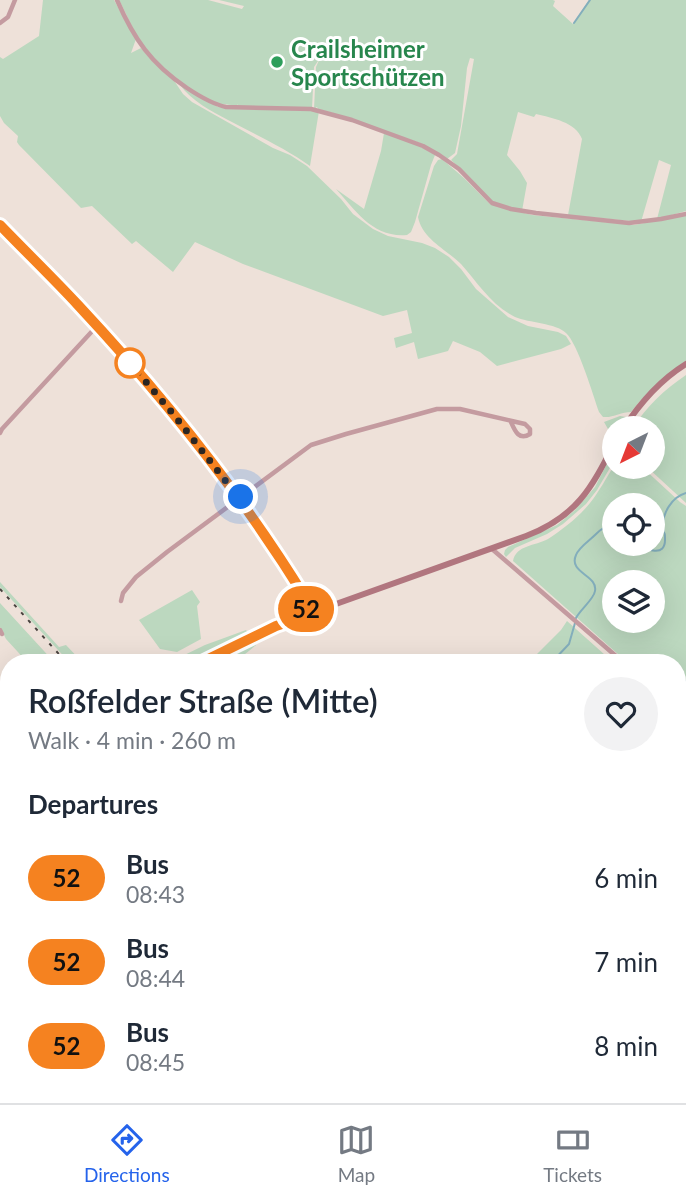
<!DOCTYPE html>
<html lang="en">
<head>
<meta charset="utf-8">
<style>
	:root { --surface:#fff; --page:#f2f2f3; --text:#1f2937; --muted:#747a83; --line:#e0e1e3; --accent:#2563eb }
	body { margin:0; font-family:Lato,sans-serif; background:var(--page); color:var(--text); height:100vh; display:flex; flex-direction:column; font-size:26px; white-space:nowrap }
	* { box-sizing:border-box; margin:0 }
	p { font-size:23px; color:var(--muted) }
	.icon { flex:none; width:38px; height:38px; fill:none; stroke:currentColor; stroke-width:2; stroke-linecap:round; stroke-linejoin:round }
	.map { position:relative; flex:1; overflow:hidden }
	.sheet { position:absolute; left:0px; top:654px; width:686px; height:450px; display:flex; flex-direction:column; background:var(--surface); border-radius:28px 28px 0 0; box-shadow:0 7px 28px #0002 }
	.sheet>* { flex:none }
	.badge { padding:0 14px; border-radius:23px; font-size:24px; line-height:46px }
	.needle { width:46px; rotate:222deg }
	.fabs { position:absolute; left:602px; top:416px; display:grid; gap:14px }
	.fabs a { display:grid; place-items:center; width:63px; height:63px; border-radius:50%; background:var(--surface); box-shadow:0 7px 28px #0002; font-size:35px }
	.you { position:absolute; width:35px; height:35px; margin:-18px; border:5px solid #fff; border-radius:50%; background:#1a73e8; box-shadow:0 0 0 10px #1a73e833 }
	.map>.badge { position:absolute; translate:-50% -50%; box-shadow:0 0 0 4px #fff }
	h2 { padding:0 28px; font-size:26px; line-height:63px }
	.round { display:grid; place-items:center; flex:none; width:74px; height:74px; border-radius:37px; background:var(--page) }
	.overview { display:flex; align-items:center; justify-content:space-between; height:119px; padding:0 28px }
	h1 { font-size:33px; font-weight:600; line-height:52px }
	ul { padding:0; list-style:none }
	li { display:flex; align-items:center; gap:21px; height:84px; padding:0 28px }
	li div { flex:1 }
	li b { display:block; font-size:26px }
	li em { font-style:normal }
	li .badge { min-width:77px; font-weight:700; text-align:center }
	.dock { display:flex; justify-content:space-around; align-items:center; height:98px; border-top:2px solid var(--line); background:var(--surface); font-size:19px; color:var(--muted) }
	.dock a { display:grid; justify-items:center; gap:4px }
	.dock .active { color:var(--accent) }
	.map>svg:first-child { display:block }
	.education { fill:#eed3d1 }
	.green { fill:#bcd8bf; fill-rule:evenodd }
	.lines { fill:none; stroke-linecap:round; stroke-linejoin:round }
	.stream { stroke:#83aebc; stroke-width:2 }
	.street { stroke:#c49ba0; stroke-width:4.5 }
	.secondary { stroke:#b1767f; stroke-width:6 }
	.rail { stroke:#49433f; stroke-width:2; stroke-dasharray:3.5 7; stroke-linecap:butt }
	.line-casing { stroke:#fff; stroke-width:16 }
	.line { stroke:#f58220; stroke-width:10 }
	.walk { stroke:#2b2623; stroke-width:7; stroke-dasharray:0 12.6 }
	.leisure-dot { fill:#2e9e5b; stroke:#fff; stroke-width:2.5 }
	.stop-dot { fill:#fff; stroke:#f58220; stroke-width:3.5 }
	.labels { text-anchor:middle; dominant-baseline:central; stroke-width:6; stroke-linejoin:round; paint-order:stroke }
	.leisure-label { font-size:24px; font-weight:bold; fill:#27864d; stroke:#fff; text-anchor:start }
</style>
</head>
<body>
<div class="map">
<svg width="686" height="1103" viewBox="0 0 686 1103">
	<rect width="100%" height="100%" fill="#eee1d9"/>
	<path class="education" d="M 0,993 L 9,996 L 9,1052 L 0,1048 Z"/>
	<path class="green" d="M 43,0 L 114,0 L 136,39 L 131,53 L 141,48 L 153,62 L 173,79 L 183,94 L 192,102 L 273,148 L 290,155 L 307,166 L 341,199 L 353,214 L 373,229 L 388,236 L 422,243 L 435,248 L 449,257 L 461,269 L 476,289 L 508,317 L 528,326 L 558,332 L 566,336 L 571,344 L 561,349 L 497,366 L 480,352 L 453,341 L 448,351 L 418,359 L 414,342 L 396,348 L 394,338 L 412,333 L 407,310 L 383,316 L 243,264 L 195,242 L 173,272 L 136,241 L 132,244 L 92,206 L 81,208 L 19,145 L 17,142 L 18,136 L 4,123 L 0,116 L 0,57 L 3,59 L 39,36 Z
		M 119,0 L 208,0 L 242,9 L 244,6 L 219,0 L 553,0 L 555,1 L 553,6 L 573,24 L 589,0 L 686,0 L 686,211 L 657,219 L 671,165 L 659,160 L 641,222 L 568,215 L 582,139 C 576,122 552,118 536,114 L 534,117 L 518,112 L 507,155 L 520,171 L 527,183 L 522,211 L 499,205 L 489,199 L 469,177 L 451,160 L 457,154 L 474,59 L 470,58 L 467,68 L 461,126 L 455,153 L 447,159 L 420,143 L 333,113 L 318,109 L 317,107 L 314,109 L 316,67 L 320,58 L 314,67 L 312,109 L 238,106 L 237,104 L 237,105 C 229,105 222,105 215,102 C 195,95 166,74 152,58 C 139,44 128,17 119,0 Z
		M 180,85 L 218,107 L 319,111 L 310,166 C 285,148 256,135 228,120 C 211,111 192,101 180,85 Z
		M 384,133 L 420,146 L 435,155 L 431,165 L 415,222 L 411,232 L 407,235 C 373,238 356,211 336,189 L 364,209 L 381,151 Z
		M 442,159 L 464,178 L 490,204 L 532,215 L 634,225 L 686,215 L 686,361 C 666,377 647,391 631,412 C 621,412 613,418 603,417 L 599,412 C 593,395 578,344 566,333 C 556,323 529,323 515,317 C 491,305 478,283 461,264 C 447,250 422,239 418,217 L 434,166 L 438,160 Z
		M 686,375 L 686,503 L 647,467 L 653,467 L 653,429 L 632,429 C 647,406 664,390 686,375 Z
		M 620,416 L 626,417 L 627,418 L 620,429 L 614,429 L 614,436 L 612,436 L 604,422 Z
		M 614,450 L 614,461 L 597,490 L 586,504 L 563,524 L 547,534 L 515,548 L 506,557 L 504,554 L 505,550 L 508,547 L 557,525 L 575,510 L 595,487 Z
		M 614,466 L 614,467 L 642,467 L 680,502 L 686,506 L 686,714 L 677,706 L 677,663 L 628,663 L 513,561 C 516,545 535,546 548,539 C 563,529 578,518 590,503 C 599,492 606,478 614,466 ZM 614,506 L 653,506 L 653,544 L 614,544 ZM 614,583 L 653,583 L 653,621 L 614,621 Z
		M 0,582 L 59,647 L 66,645 L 83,663 L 70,663 L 0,587 Z
		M 192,590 L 200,602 L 197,606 L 201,639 L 177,652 L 160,649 L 139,620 Z
		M 0,603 L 55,663 L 28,663 L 6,639 L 0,627 Z
		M 567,621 L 614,663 L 528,663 L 561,630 Z
		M 246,630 L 249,634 L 188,663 L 168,663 L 205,645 Z
		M 254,644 L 256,645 C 238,661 233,663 209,663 Z
		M 677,719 L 686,725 L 686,756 L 677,761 Z
		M 9,740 L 9,786 L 0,792 L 0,748 Z
		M 686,793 L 686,831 L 677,836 L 677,798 Z
		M 0,858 L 9,863 L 9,996 L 0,993 Z
		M 686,858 L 686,1002 L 682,1004 L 686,1013 L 686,1103 L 663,1103 L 668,1096 L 677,1096 L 677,864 Z
		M 0,1049 L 9,1052 L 9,1096 L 161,1096 L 162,1103 L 0,1103 Z
		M 164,1096 L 222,1096 L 218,1103 L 165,1103 Z
		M 226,1096 L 324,1096 L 319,1103 L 222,1103 Z
		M 483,1096 L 588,1096 L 581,1103 L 489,1103 Z"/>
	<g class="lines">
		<path class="stream" d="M 574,23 L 590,0
			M 636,544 C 646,549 666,559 665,538 C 665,529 664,537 663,528 C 662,513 672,497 686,493
			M 576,618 C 580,610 594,599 595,591 C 598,575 568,573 576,555 C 579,547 589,541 595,535 C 601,529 605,526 614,527
			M 551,663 L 569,644 L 575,623
			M 677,685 L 686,681
			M 677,999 L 686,994
			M 677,1046 L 686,1069
			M 677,1084 L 686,1072
			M 580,1103 L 586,1096
			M 667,1103 L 671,1096"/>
		<path class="street" d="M 117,0 C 134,39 151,64 187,88 C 199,96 212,104 226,107 L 311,109 L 352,120 L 423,146 L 439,155 L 459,169 L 492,203 L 511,209 L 536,213 L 629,223 L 661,219 L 686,214
			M 0,23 L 8,17 L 15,0
			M 0,433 L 2,429 L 96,327
			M 492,549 L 624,663
			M 121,601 L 123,593 L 136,577 L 167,552 L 311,445 L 346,434 L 437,409 L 460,409 L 525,424 L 530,429 L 530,434 C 519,441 515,431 511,422
			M 0,630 L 2,634
			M 677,710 L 686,717"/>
		<path class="secondary" d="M 0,225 C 87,315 173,405 245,507 C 268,538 293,570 309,605
			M 623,429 C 640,403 660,380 686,364
			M305 613a9 9 0 1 1 18 0a9 9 0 1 1-18 0Z
			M 322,609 L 526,536 C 576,517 591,489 614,444
			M 200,663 L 277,626 L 306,616
			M 0,799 L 9,791"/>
		<path class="rail" d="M 0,589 L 67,663
			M 452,1096 L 459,1103
			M 473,1096 L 480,1103"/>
	</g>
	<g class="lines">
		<g class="line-casing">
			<path id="line" d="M 0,225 C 26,252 53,278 78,305 C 163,396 241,493 306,599 L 309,605 L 306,609 L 306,616 L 276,626 L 200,663"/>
		</g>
		<use href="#line" class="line"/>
		<path class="walk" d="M 130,363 L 174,415 L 239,498 L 241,497"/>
	</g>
	<circle class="leisure-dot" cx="277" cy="62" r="7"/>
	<circle class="stop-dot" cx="130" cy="363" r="14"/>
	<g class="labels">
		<g class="leisure-label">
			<text x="291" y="48">Crailsheimer<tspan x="291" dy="28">Sportschützen</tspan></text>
		</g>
	</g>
</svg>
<div class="fabs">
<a><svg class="needle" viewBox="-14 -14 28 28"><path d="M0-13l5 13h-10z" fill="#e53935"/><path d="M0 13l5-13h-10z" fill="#747a83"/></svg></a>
<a><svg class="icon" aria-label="locate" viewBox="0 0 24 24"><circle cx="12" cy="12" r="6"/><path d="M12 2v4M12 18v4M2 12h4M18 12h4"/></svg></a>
<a><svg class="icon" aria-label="layers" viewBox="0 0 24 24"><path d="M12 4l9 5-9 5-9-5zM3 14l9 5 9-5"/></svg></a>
</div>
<div class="you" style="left:241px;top:497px"></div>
<b class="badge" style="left:306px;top:609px;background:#f58220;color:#111">52</b>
<section class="sheet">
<div class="overview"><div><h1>Roßfelder Straße (Mitte)</h1><p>Walk · 4 min · 260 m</p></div><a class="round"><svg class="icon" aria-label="heart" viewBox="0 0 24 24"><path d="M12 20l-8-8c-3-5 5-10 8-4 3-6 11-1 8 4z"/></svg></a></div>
<h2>Departures</h2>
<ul>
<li><span class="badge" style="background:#f58220;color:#111">52</span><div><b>Bus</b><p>08:43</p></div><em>6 min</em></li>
<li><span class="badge" style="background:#f58220;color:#111">52</span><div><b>Bus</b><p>08:44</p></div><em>7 min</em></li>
<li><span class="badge" style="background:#f58220;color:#111">52</span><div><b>Bus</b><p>08:45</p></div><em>8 min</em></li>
</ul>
</section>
</div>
<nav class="dock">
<a class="active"><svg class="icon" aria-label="directions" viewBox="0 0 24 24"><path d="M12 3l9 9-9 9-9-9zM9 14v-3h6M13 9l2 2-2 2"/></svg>Directions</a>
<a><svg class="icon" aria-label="map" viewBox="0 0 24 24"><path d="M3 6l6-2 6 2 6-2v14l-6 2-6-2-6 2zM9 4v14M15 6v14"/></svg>Map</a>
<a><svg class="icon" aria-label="tickets" viewBox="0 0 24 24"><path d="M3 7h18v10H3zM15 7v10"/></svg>Tickets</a>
</nav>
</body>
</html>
